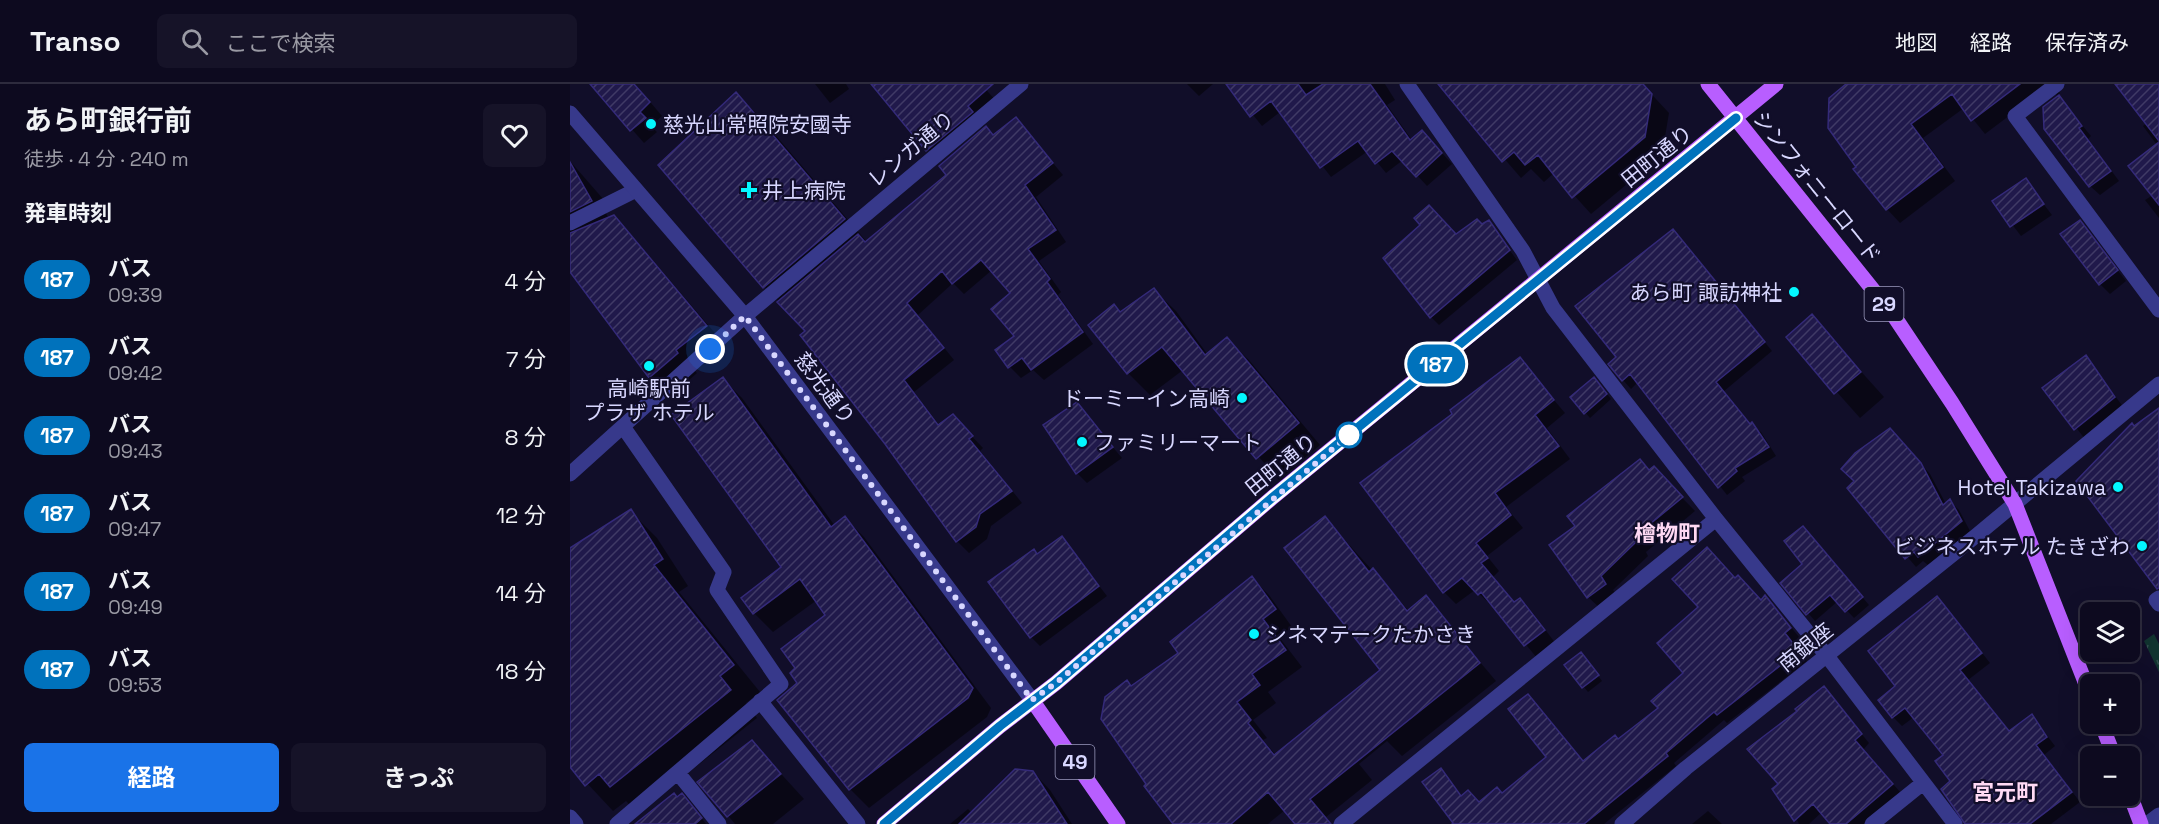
<!DOCTYPE html>
<html lang="ja">
<head>
<meta charset="utf-8">
<style>
	:root { --surface:#0d0a1f; --page:#161328; --text:#f1f3f6; --muted:#9a9aa4; --line:#2d2b3d; --accent:#1a73e8 }
	body { margin:0; font-family:"Space Grotesk","Noto Sans JP",sans-serif; background:var(--page); color:var(--text); height:100vh; display:flex; flex-direction:column; font-size:22px; white-space:nowrap }
	* { box-sizing:border-box; margin:0 }
	p { font-size:20px; color:var(--muted) }
	.icon { flex:none; width:33px; height:33px; fill:none; stroke:currentColor; stroke-width:2; stroke-linecap:round; stroke-linejoin:round }
	.map { position:relative; flex:1; overflow:hidden }
	.details { display:flex; flex-direction:column; background:var(--surface); width:570px }
	.details>* { flex:none }
	.badge { padding:0 12px; border-radius:20px; font-size:21px; line-height:39px }
	.fabs { position:absolute; left:1510px; top:518px; display:grid; gap:12px }
	.fabs a { display:grid; place-items:center; width:60px; height:60px; border-radius:9px; background:var(--surface); box-shadow:0 6px 24px #0002,0 0 0 2px var(--line); font-size:30px }
	.you { position:absolute; width:30px; height:30px; margin:-15px; border:4px solid #fff; border-radius:50%; background:#1a73e8; box-shadow:0 0 0 9px #1a73e833 }
	.map>.badge { position:absolute; translate:-50% -50%; box-shadow:0 0 0 3px #fff }
	h2 { padding:0 24px; font-size:22px; line-height:54px }
	.round { display:grid; place-items:center; flex:none; width:63px; height:63px; border-radius:9px; background:var(--page) }
	.overview { display:flex; align-items:center; justify-content:space-between; height:102px; padding:0 24px }
	h1 { font-size:28px; font-weight:700; line-height:45px }
	.button { display:flex; gap:12px; margin-top:auto; padding:12px 24px }
	.button a { flex:1; height:69px; border-radius:9px; background:var(--accent); color:#fff; font-size:24px; font-weight:700; line-height:69px; text-align:center }
	.button a+a { background:var(--page); color:var(--text) }
	ul { padding:0; list-style:none }
	li { display:flex; align-items:center; gap:18px; height:78px; padding:0 24px }
	li div { flex:1 }
	li b { display:block; font-size:22px }
	li em { font-style:normal }
	li .badge { min-width:66px; font-weight:700; text-align:center }
	header { display:flex; align-items:center; gap:36px; box-sizing:border-box; height:84px; padding:0 30px; background:var(--surface); border-bottom:2px solid var(--line) }
	header strong { font-size:28px }
	nav { display:flex; gap:33px; margin-inline-start:auto; font-size:21px }
	.search { width:420px; height:54px; background:var(--page); display:flex; align-items:center; gap:15px; box-sizing:border-box; padding:0 21px; border-radius:9px; color:var(--muted); font-size:22px }
	main { display:flex; flex:1; min-height:0 }
	.map>svg:first-child { display:block }
	.grass { fill:url(#grass-tufts) }
	.shadow { fill:#0007 }
	.building { fill:url(#building-hatch); stroke:#342a79; stroke-width:1.5 }
	.lines { fill:none; stroke-linecap:round; stroke-linejoin:round }
	.minor { stroke:#37398b; stroke-width:15 }
	.tertiary { stroke:#37398b; stroke-width:15 }
	.primary { stroke:#b85eff; stroke-width:15 }
	.line-casing { stroke:#fff; stroke-width:14 }
	.line { stroke:#0072bc; stroke-width:9 }
	.walk { stroke:#d8d7ff; stroke-width:6; stroke-dasharray:0 10.8 }
	.poi-dot { fill:#03f7ff; stroke:#110e29; stroke-width:2 }
	.stop-dot { fill:#fff; stroke:#0072bc; stroke-width:3 }
	.labels { text-anchor:middle; dominant-baseline:central; stroke-width:4.5; stroke-linejoin:round; paint-order:stroke }
	.shield { fill:#110e29; stroke:#9c9bbf; stroke-width:1.5 }
	.shield-label { font-size:20px; font-weight:bold; fill:#d8d7ff }
	.poi-label { font-size:21px; fill:#d8d7ff; stroke:#110e29; text-anchor:start }
	.street-label { font-size:21px; fill:#d8d7ff; stroke:#110e29 }
	.neighbourhood-label { font-size:22px; font-weight:bold; fill:#ffd9f4; stroke:#110e29 }
</style>
</head>
<body>
<header>
<strong>Transo</strong>
<div class="search"><svg class="icon" aria-label="search" viewBox="0 0 24 24"><circle cx="10" cy="10" r="6"/><path d="M15 15l6 6"/></svg>ここで検索</div>
<nav><a>地図</a><a>経路</a><a>保存済み</a></nav>
</header>
<main>
<section class="details">
<div class="overview"><div><h1>あら町銀行前</h1><p>徒歩 · 4 分 · 240 m</p></div><a class="round"><svg class="icon" aria-label="heart" viewBox="0 0 24 24"><path d="M12 20l-8-8c-3-5 5-10 8-4 3-6 11-1 8 4z"/></svg></a></div>
<h2>発車時刻</h2>
<ul>
<li><span class="badge" style="background:#0072bc;color:#fff">187</span><div><b>バス</b><p>09:39</p></div><em>4 分</em></li>
<li><span class="badge" style="background:#0072bc;color:#fff">187</span><div><b>バス</b><p>09:42</p></div><em>7 分</em></li>
<li><span class="badge" style="background:#0072bc;color:#fff">187</span><div><b>バス</b><p>09:43</p></div><em>8 分</em></li>
<li><span class="badge" style="background:#0072bc;color:#fff">187</span><div><b>バス</b><p>09:47</p></div><em>12 分</em></li>
<li><span class="badge" style="background:#0072bc;color:#fff">187</span><div><b>バス</b><p>09:49</p></div><em>14 分</em></li>
<li><span class="badge" style="background:#0072bc;color:#fff">187</span><div><b>バス</b><p>09:53</p></div><em>18 分</em></li>
</ul>
<div class="button"><a>経路</a><a>きっぷ</a></div>
</section>
<div class="map">
<svg width="1589" height="740" viewBox="0 0 1589 740">
	<defs>
		<pattern id="grass-tufts" width="24" height="20" patternUnits="userSpaceOnUse" patternTransform="scale(1.5)"><rect width="24" height="20" fill="#113430"/><path d="M3 7l-1-3M5 7V3M7 7l1-3M15 17l-1-3M17 17v-4M19 17l1-3" fill="none" stroke="#33514f"/></pattern>
		<pattern id="building-hatch" width="6" height="6" patternUnits="userSpaceOnUse" patternTransform="scale(1.5)"><rect width="6" height="6" fill="#20194b"/><path d="M-1 1l2-2M0 6l6-6M5 7l2-2" fill="none" stroke="#403a66"/></pattern>
	</defs>
	<rect width="100%" height="100%" fill="#110e29"/>
	<path class="grass" d="M 1584,550 L 1589,560 L 1589,588 L 1574,557 Z"/>
	<path class="shadow" d="M 22,0 L 65,0 L 92,32 L 81,42 L 87,48 L 74,59 Z
		M 245,0 L 276,0 L 279,5 L 260,19 Z
		M 303,0 L 411,0 L 427,18 L 369,77 Z
		M 617,0 L 643,0 L 629,12 Z
		M 658,0 L 815,0 L 825,16 L 817,21 L 842,56 L 862,58 L 882,80 L 857,102 L 833,76 L 816,89 L 798,67 L 761,93 L 710,28 L 692,42 Z
		M 870,0 L 1072,0 L 1099,29 L 1092,71 L 1021,130 L 984,89 L 974,98 L 961,85 L 951,94 Z
		M 1279,0 L 1484,0 L 1490,9 L 1487,11 L 1521,52 L 1518,55 L 1549,97 L 1530,111 L 1520,102 L 1489,13 L 1483,7 L 1460,16 L 1415,50 L 1394,24 L 1353,54 L 1385,97 L 1330,139 L 1317,125 L 1288,84 Z
		M 1552,0 L 1589,1 L 1589,134 L 1575,116 L 1583,111 L 1587,61 L 1573,42 L 1577,39 Z
		M 166,10 L 191,34 L 297,158 L 446,35 L 493,91 L 466,113 L 496,158 L 469,177 L 491,208 L 488,211 L 523,260 L 474,296 L 463,286 L 451,294 L 440,283 L 446,252 L 443,209 L 422,186 L 394,210 L 383,199 L 348,231 L 384,276 L 344,308 L 370,342 L 394,344 L 413,364 L 410,367 L 452,419 L 421,442 L 417,455 L 399,469 L 387,457 L 237,247 L 195,203 L 90,81 Z
		M 0,77 L 34,116 L 30,118 L 39,135 L 43,133 L 63,153 L 156,262 L 124,286 L 127,289 L 100,313 L 80,293 L 0,186 Z
		M 1455,96 L 1482,131 L 1451,152 L 1424,117 Z
		M 918,138 L 947,176 L 869,241 L 861,233 L 887,152 Z
		M 1510,138 L 1556,197 L 1540,210 L 1530,200 Z
		M 1111,156 L 1202,267 L 1153,308 L 1181,341 L 1191,348 L 1206,372 L 1172,393 L 1175,397 L 1157,411 L 1068,298 L 1061,305 L 1053,296 L 1048,273 Z
		M 584,206 L 606,227 L 638,271 L 657,255 L 679,276 L 750,361 L 709,396 L 613,286 L 580,311 L 558,289 L 520,241 L 551,230 Z
		M 1242,233 L 1314,313 L 1290,334 L 1218,253 Z
		M 1516,273 L 1554,324 L 1515,355 L 1475,304 Z
		M 949,275 L 995,329 L 977,344 L 1000,375 L 936,423 L 953,444 L 917,472 L 929,487 L 923,493 L 945,519 L 950,516 L 962,528 L 986,560 L 967,574 L 923,521 L 922,522 L 905,506 L 886,520 L 874,508 L 885,330 Z
		M 153,295 L 172,314 L 265,442 L 275,434 L 294,453 L 421,624 L 417,633 L 299,724 L 280,705 L 209,616 L 229,599 L 227,585 L 257,531 L 247,516 L 203,548 L 184,529 L 213,484 Z
		M 1028,299 L 1041,315 L 1020,334 L 1002,313 Z
		M 507,320 L 552,374 L 517,399 L 507,389 Z
		M 1329,355 L 1360,390 L 1376,420 L 1380,417 L 1389,426 L 1400,447 L 1358,481 L 1353,477 L 1346,483 L 1279,404 Z
		M 1083,384 L 1125,427 L 1076,468 L 1078,472 L 1043,506 L 1049,514 L 1032,526 L 1018,513 Z
		M 60,427 L 87,454 L 118,502 L 109,508 L 190,608 L 176,619 L 187,634 L 68,729 L 56,717 L 43,727 L 0,681 L 0,466 Z
		M 755,434 L 839,527 L 855,513 L 926,597 L 832,672 L 817,657 L 789,680 L 802,696 L 756,733 L 762,740 L 727,740 L 715,726 L 698,740 L 606,740 L 576,702 L 578,700 L 562,603 L 610,569 L 682,494 L 699,511 L 722,543 L 709,553 L 732,583 L 698,608 L 706,619 L 683,636 L 697,654 L 693,656 L 706,671 L 812,586 Z
		M 1240,451 L 1299,521 L 1284,534 L 1268,517 L 1245,537 L 1212,499 L 1234,480 Z
		M 492,454 L 537,512 L 470,562 L 461,553 Z
		M 1165,495 L 1191,517 L 1195,514 L 1204,522 L 1229,553 L 1223,559 L 1237,577 L 1157,639 L 1154,636 L 1104,679 L 1106,682 L 1034,740 L 888,740 L 854,698 L 871,686 L 893,713 L 910,719 L 1014,678 L 1048,657 L 1090,625 L 1115,589 Z
		M 1376,523 L 1420,579 L 1398,596 L 1440,648 L 1462,632 L 1485,662 L 1474,671 L 1510,718 L 1481,740 L 1402,740 L 1373,705 L 1382,697 L 1375,671 L 1344,633 L 1332,642 L 1323,633 L 1327,602 Z
		M 1015,574 L 1032,597 L 1018,608 L 996,581 Z
		M 1254,604 L 1299,659 L 1293,666 L 1331,709 L 1295,740 L 1262,740 L 1252,728 L 1239,740 L 1229,740 L 1210,700 L 1230,627 Z
		M 182,658 L 234,715 L 203,740 L 165,740 L 130,698 Z
		M 463,688 L 480,706 L 502,740 L 380,740 L 398,725 L 402,729 Z
		M 104,711 L 121,720 L 136,740 L 68,740 Z
		M 1138,727 L 1152,740 L 1122,740 Z"/>
	<path class="building" d="M 20,0 L 64,0 L 80,18 L 70,28 L 76,34 L 60,47 Z
		M 301,0 L 423,0 L 398,22 L 403,28 L 356,67 Z
		M 656,0 L 728,0 L 736,11 L 753,0 L 800,0 L 840,56 L 852,46 L 872,69 L 846,93 L 822,67 L 805,80 L 788,57 L 750,84 L 701,17 L 680,33 Z
		M 868,0 L 1073,0 L 1082,10 L 1075,53 L 1002,114 L 968,71 L 955,81 L 944,68 L 932,78 Z
		M 1276,0 L 1450,0 L 1401,37 L 1382,10 L 1341,40 L 1373,83 L 1316,126 L 1283,85 L 1286,83 L 1258,44 L 1259,14 Z
		M 1545,0 L 1589,0 L 1589,57 Z
		M 166,8 L 275,135 L 193,204 L 88,81 Z
		M 1489,11 L 1512,42 L 1509,44 L 1541,87 L 1519,103 L 1474,45 L 1473,23 Z
		M 446,33 L 483,79 L 455,101 L 486,146 L 458,165 L 480,195 L 477,198 L 513,248 L 461,286 L 452,274 L 438,284 L 425,266 L 444,252 L 421,225 L 440,209 L 411,176 L 382,200 L 372,187 L 337,219 L 374,264 L 334,296 L 368,341 L 383,330 L 403,352 L 399,355 L 442,407 L 410,430 L 406,443 L 386,458 L 315,360 L 230,251 L 235,247 L 207,218 L 288,150 L 295,158 L 376,91 L 369,82 L 416,42 L 423,51 Z
		M 1589,58 L 1589,121 L 1558,82 Z
		M 0,78 L 22,117 L 0,128 Z
		M 1456,94 L 1474,120 L 1440,143 L 1422,117 Z
		M 859,121 L 886,150 L 907,135 L 912,140 L 919,136 L 940,166 L 860,234 L 813,174 L 850,141 L 844,134 Z
		M 44,131 L 137,242 L 106,266 L 108,269 L 79,294 L 0,188 L 0,149 Z
		M 1510,136 L 1548,186 L 1529,201 L 1490,150 Z
		M 1103,145 L 1195,258 L 1146,298 L 1180,340 L 1182,338 L 1199,363 L 1165,384 L 1167,387 L 1148,404 L 1060,290 L 1052,297 L 1038,280 L 1046,273 L 1005,222 Z
		M 584,204 L 635,271 L 657,253 L 729,339 L 686,375 L 592,263 L 557,290 L 518,241 L 544,220 L 550,228 Z
		M 1242,230 L 1291,288 L 1264,310 L 1216,253 Z
		M 1516,271 L 1545,313 L 1504,346 L 1472,304 Z
		M 950,273 L 984,316 L 965,331 L 989,362 L 925,409 L 941,431 L 906,459 L 918,474 L 911,479 L 944,518 L 950,514 L 975,546 L 954,562 L 911,508 L 908,511 L 892,494 L 873,509 L 790,399 L 882,330 L 880,326 Z
		M 153,293 L 261,443 L 275,432 L 403,604 L 398,614 L 279,706 L 207,616 L 227,599 L 220,589 L 225,584 L 211,565 L 255,531 L 230,495 L 183,530 L 171,514 L 211,483 L 101,331 Z
		M 1024,293 L 1037,310 L 1014,330 L 1000,313 Z
		M 507,318 L 543,363 L 506,390 L 473,341 Z
		M 1589,324 L 1589,504 L 1587,505 L 1506,397 L 1562,339 L 1564,342 Z
		M 1320,344 L 1351,379 L 1373,421 L 1380,415 L 1392,437 L 1348,473 L 1344,468 L 1335,475 L 1277,404 L 1284,397 L 1271,385 L 1285,369 Z
		M 1070,375 L 1079,386 L 1084,382 L 1113,413 L 1063,454 L 1066,458 L 1031,492 L 1036,500 L 1017,514 L 979,461 L 1005,442 L 997,432 Z
		M 61,425 L 93,475 L 84,481 L 164,581 L 150,592 L 161,606 L 40,703 L 29,690 L 15,702 L 0,683 L 0,464 Z
		M 755,432 L 799,488 L 803,484 L 837,527 L 856,511 L 910,579 L 740,715 L 761,740 L 725,740 L 698,708 L 661,740 L 603,740 L 574,702 L 576,700 L 531,635 L 535,613 L 557,596 L 561,602 L 608,569 L 600,558 L 682,492 L 706,525 L 693,535 L 716,566 L 682,590 L 690,601 L 667,618 L 681,636 L 678,639 L 704,671 L 810,586 L 714,464 Z
		M 1233,442 L 1293,513 L 1275,528 L 1260,511 L 1236,531 L 1210,499 L 1232,480 L 1214,457 Z
		M 492,452 L 529,502 L 460,554 L 418,498 L 464,465 L 467,470 Z
		M 1137,463 L 1165,494 L 1168,491 L 1191,516 L 1195,511 L 1221,544 L 1215,549 L 1229,567 L 1147,631 L 1144,628 L 1096,669 L 1098,672 L 1014,740 L 882,740 L 883,739 L 852,698 L 871,684 L 891,712 L 898,706 L 909,718 L 927,703 L 932,709 L 976,673 L 938,625 L 958,610 L 1013,677 L 1045,651 L 1048,655 L 1088,624 L 1081,617 L 1113,589 L 1087,559 L 1128,523 L 1102,495 Z
		M 1367,512 L 1412,569 L 1390,586 L 1439,647 L 1462,630 L 1477,653 L 1466,661 L 1502,708 L 1460,740 L 1395,740 L 1371,705 L 1380,697 L 1365,677 L 1373,671 L 1335,624 L 1322,634 L 1308,616 L 1325,602 L 1298,567 Z
		M 1011,568 L 1029,591 L 1012,604 L 994,581 Z
		M 1254,602 L 1292,650 L 1285,656 L 1323,700 L 1276,740 L 1260,740 L 1243,720 L 1224,737 L 1202,705 L 1208,700 L 1177,665 L 1227,627 L 1225,625 Z
		M 182,656 L 211,690 L 157,733 L 127,698 Z
		M 445,685 L 463,687 L 497,740 L 389,740 Z
		M 104,709 L 107,713 L 112,709 L 132,734 L 125,740 L 65,740 Z"/>
	<g class="lines">
		<path class="minor" d="M 837,0 L 953,167 L 983,224 L 1146,435 L 1257,572 L 1385,740
			M 1487,0 L 1445,32 L 1589,226
			M 0,139 L 66,106
			M 0,390 L 175,232 L 451,0
			M 1589,514 L 1586,516 L 1589,520
			M 190,617 L 288,740
			M 108,689 L 149,740
			M 0,733 L 6,740
			M 47,740 L 211,600 L 147,506 L 154,488 L 54,344
			M 771,740 L 1146,435
			M 1052,740 L 1116,684 L 1407,451 L 1589,300
			M 1302,740 L 1353,699"/>
		<path class="tertiary" d="M 0,29 L 175,232 L 462,616
			M 1577,740 L 1589,731"/>
		<path class="primary" d="M 1138,0 L 1324,232 L 1382,319 L 1445,420 L 1521,613
			M 462,616 L 548,740
			M 1531,639 L 1544,672
			M 1560,711 L 1571,740
			M 314,740 L 430,642 L 486,599 L 703,413 L 1206,0"/>
	</g>
	<g class="lines">
		<g class="line-casing">
			<path id="line" d="M 314,740 L 430,642 L 486,599 L 703,413 L 1166,34"/>
		</g>
		<use href="#line" class="line"/>
		<path class="walk" d="M 140,265 L 175,232 L 462,616 L 486,599 L 779,351"/>
	</g>
	<g class="poi-dot">
		<circle cx="81" cy="40" r="6"/>
		<path d="M176 97h6v6h6v6h-6v6h-6v-6h-6v-6h6z"/>
		<circle cx="1224" cy="208" r="6"/>
		<circle cx="79" cy="282" r="6"/>
		<circle cx="672" cy="314" r="6"/>
		<circle cx="512" cy="358" r="6"/>
		<circle cx="1548" cy="403" r="6"/>
		<circle cx="1572" cy="462" r="6"/>
		<circle cx="684" cy="550" r="6"/>
	</g>
	<circle class="stop-dot" cx="779" cy="351" r="12"/>
	<g class="labels">
		<g class="shield">
			<rect x="1294.5" y="203" width="39" height="34" rx="4.5"/>
			<rect x="485.5" y="661" width="39" height="34" rx="4.5"/>
		</g>
		<g class="shield-label">
			<text x="1314" y="220">29</text>
			<text x="505" y="678">49</text>
		</g>
		<g class="poi-label">
			<text x="93" y="40">慈光山常照院安國寺</text>
			<text x="192" y="106">井上病院</text>
			<text x="1212" y="208" text-anchor="end">あら町 諏訪神社</text>
			<text x="79" y="304" text-anchor="middle">高崎駅前<tspan x="79" dy="24">プラザ ホテル</tspan></text>
			<text x="660" y="314" text-anchor="end">ドーミーイン高崎</text>
			<text x="524" y="358">ファミリーマート</text>
			<text x="1536" y="403" text-anchor="end">Hotel Takizawa</text>
			<text x="1560" y="462" text-anchor="end">ビジネスホテル たきざわ</text>
			<text x="696" y="550">シネマテークたかさき</text>
		</g>
		<g class="street-label">
			<text transform="translate(341 65) rotate(-40)">レンガ通り</text>
			<text transform="translate(1087 72) rotate(-39)">田町通り</text>
			<text transform="translate(1247 103) rotate(51)">シンフォニーロード</text>
			<text transform="translate(255 304) rotate(53)">慈光通り</text>
			<text transform="translate(711 380) rotate(-39)">田町通り</text>
			<text transform="translate(1235 563) rotate(-39)">南銀座</text>
		</g>
		<g class="neighbourhood-label">
			<text x="1097" y="449">檜物町</text>
			<text x="1435" y="708">宮元町</text>
		</g>
	</g>
</svg>
<div class="fabs">
<a><svg class="icon" aria-label="layers" viewBox="0 0 24 24"><path d="M12 4l9 5-9 5-9-5zM3 14l9 5 9-5"/></svg></a>
<a>+</a>
<a>−</a>
</div>
<div class="you" style="left:140px;top:265px"></div>
<b class="badge" style="left:866px;top:280px;background:#0072bc;color:#fff">187</b>
</div>
</main>
</body>
</html>
